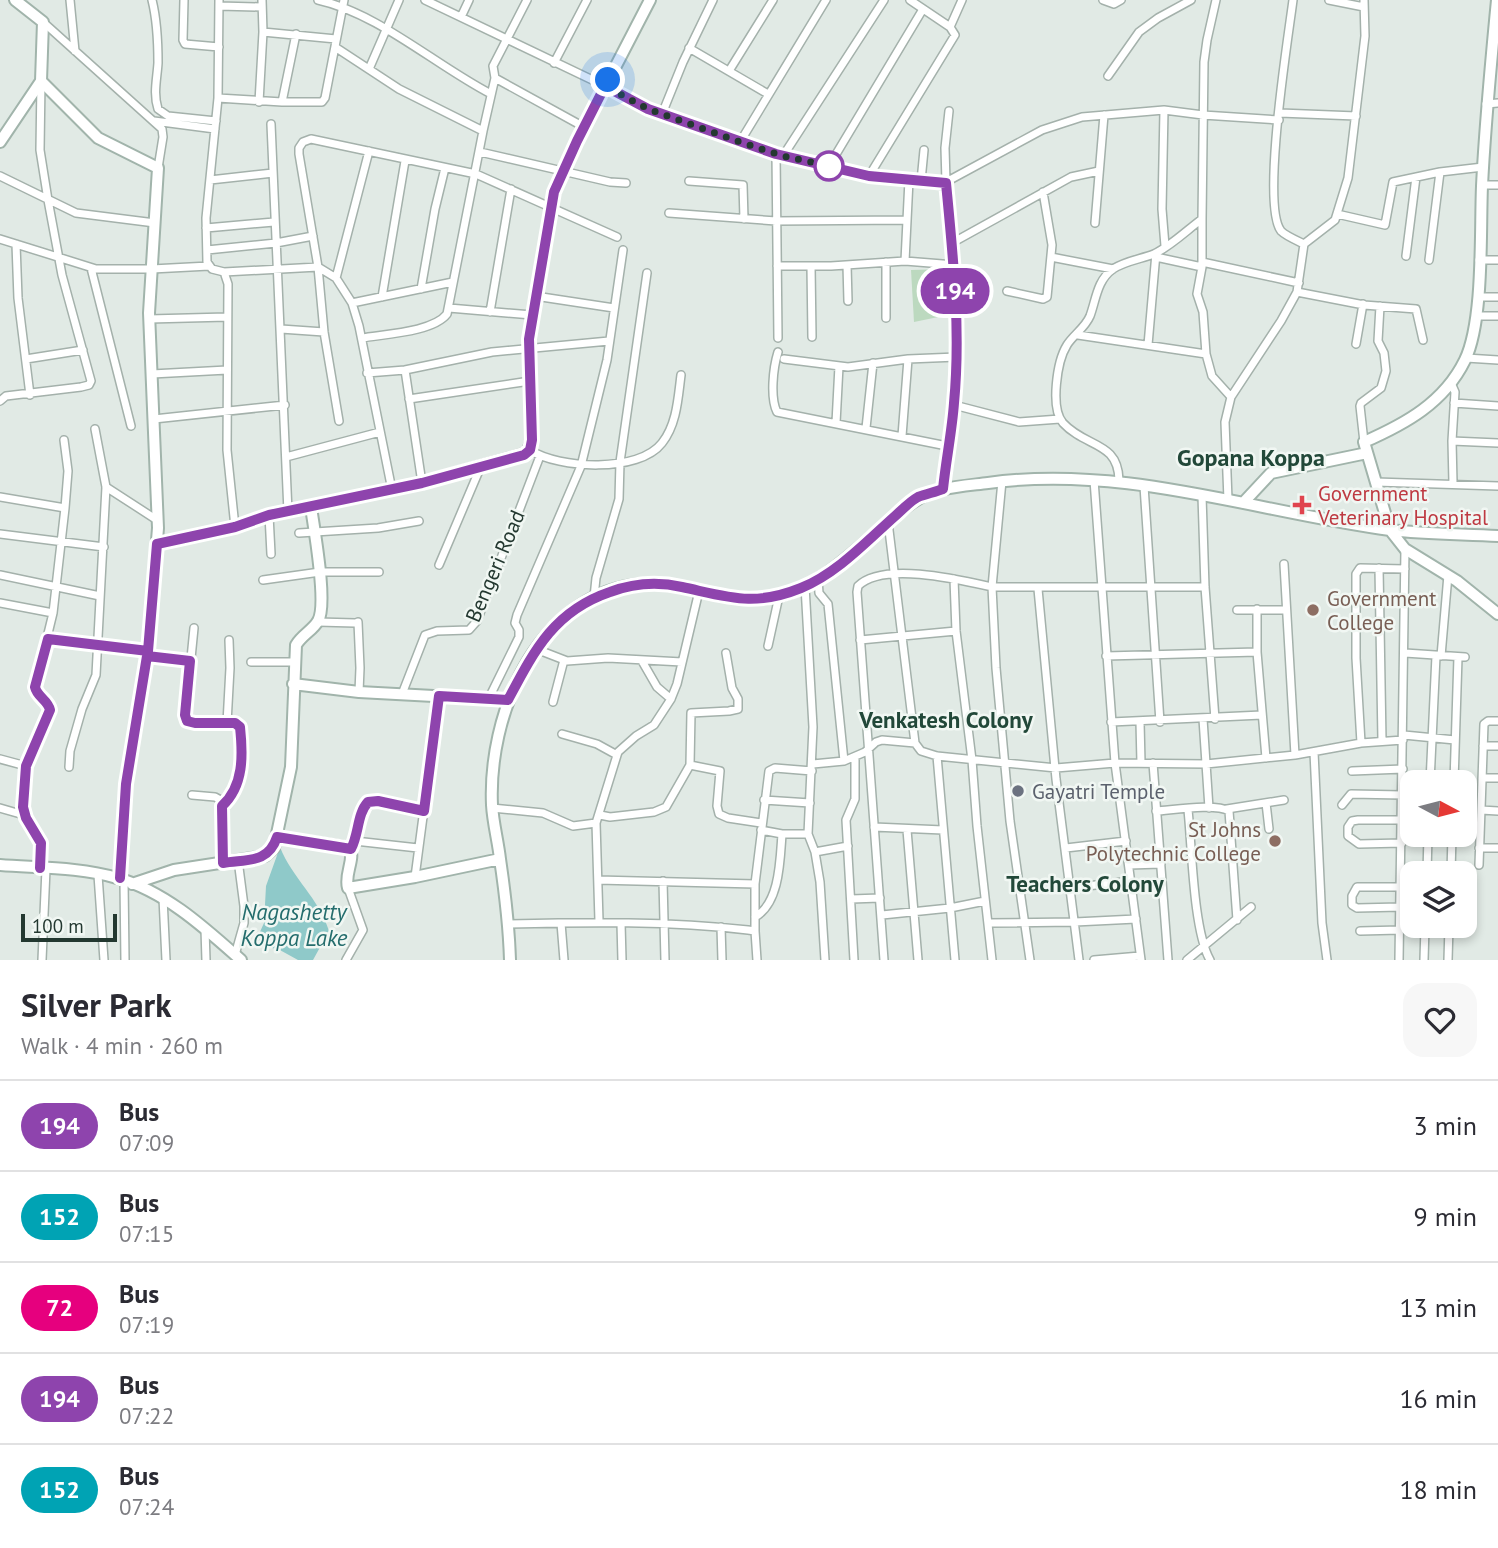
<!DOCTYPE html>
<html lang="en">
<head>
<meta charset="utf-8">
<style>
	:root { --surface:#fff; --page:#f7f7f7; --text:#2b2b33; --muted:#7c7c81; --line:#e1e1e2 }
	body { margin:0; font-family:"PT Sans",sans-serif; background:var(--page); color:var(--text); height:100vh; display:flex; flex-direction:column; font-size:26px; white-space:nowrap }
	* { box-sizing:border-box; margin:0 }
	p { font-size:23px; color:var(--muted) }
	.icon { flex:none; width:38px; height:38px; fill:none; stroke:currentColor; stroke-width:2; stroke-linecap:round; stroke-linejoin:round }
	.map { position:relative; height:960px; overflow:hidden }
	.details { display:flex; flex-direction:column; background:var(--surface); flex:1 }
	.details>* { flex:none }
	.badge { padding:0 14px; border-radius:23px; font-size:24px; line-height:46px }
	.needle { width:46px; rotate:97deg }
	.tools { position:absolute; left:1400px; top:770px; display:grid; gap:14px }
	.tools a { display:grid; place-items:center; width:77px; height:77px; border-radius:14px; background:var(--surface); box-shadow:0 4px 10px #0003; font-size:35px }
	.scale { position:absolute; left:21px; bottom:18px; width:96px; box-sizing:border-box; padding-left:7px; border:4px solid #233830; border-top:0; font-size:19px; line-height:24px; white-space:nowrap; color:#233830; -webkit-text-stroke:5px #f1f7f3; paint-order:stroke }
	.you { position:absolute; width:35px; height:35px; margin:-18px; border:5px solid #fff; border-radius:50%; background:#1a73e8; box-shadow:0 0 0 10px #1a73e833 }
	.map>.badge { position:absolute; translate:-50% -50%; box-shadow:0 0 0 4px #fff }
	.round { display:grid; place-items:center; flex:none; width:74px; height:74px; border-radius:21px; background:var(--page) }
	.head { display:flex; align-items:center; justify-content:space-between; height:119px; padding:0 21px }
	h1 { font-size:33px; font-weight:600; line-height:52px }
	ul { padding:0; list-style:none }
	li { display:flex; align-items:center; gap:21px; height:91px; padding:0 21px; border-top:2px solid var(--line) }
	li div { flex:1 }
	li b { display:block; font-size:26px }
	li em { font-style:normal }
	li .badge { min-width:77px; font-weight:700; text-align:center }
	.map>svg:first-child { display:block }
	.green { fill:#bcd9bf }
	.water { fill:#8fc9c9 }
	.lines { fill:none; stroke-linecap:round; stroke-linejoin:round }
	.street-casing { stroke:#a4b1ab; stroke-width:10 }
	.secondary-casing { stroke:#a1b4ab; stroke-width:14 }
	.street { stroke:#fff; stroke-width:7 }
	.secondary { stroke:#fff; stroke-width:10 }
	.line-casing { stroke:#fff; stroke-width:16 }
	.line { stroke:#8e44ad; stroke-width:10 }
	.walk { stroke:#233830; stroke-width:7; stroke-dasharray:0 12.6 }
	.stop-dot { fill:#fff; stroke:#8e44ad; stroke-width:3.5 }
	.health-dot { fill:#e0444e; stroke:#f1f7f3; stroke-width:2.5 }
	.education-dot { fill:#8d6e63; stroke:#f1f7f3; stroke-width:2.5 }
	.worship-dot { fill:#6b7280; stroke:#f1f7f3; stroke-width:2.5 }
	.labels { text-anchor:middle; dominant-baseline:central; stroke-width:5; stroke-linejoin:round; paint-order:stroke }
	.health-label { font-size:21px; fill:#be3a42; stroke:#f1f7f3; text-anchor:start }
	.street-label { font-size:21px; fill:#233830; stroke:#f1f7f3 }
	.education-label { font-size:21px; fill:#785e54; stroke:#f1f7f3; text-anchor:start }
	.worship-label { font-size:21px; fill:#5b616d; stroke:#f1f7f3; text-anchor:start }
	.neighbourhood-label { font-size:23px; font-weight:bold; fill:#224839; stroke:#f1f7f3 }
	.water-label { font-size:23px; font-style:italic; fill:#246d6d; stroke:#f1f7f3 }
	.quarter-label { font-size:24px; font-weight:bold; fill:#224839; stroke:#f1f7f3 }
</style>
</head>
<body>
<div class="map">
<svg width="1498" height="960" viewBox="0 0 1498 960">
	<rect width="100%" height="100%" fill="#e1eae5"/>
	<path class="green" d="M 947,269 L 948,315 L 914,322 L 911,270 Z"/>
	<path class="water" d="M 280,847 C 292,878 319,898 329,931 L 313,960 L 298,960 L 278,949 L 254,945 L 264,923 L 266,886 Z"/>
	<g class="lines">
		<g class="street-casing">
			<path id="street" d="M 70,0 L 75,51
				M 152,0 C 157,20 158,43 158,63 C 157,79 153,94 158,109 L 168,116 L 216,121
				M 184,0 L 183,40 L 185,44 L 219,47
				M 219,0 L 218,98 L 206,218 L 207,262 L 212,269 L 224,272 L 228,284 L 227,450 L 235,527
				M 318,0 C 378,13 435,65 491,94
				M 425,0 L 605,86 L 648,109 L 776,154 L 869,176 L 946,182 L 1042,130 L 1082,117 L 1164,110 L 1203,115 L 1279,120
				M 1103,0 L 1114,4 L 1121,0
				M 1293,0 C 1288,39 1261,205 1281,231 C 1286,236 1298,241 1304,244
				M 1329,0 L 1364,7
				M 219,6 L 261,7
				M 461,17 L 469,0
				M 43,22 L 162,129 L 163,137 L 158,168
				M 950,27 L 962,0
				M 263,32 L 336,39
				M 335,47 L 399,89 L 483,131 L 447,314 C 433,332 385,334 362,338
				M 689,48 L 768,94
				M 554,63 L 587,0
				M 369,69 L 399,0
				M 729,71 L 773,0
				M 1108,76 L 1139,32 L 1158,18 L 1191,0
				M 495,78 L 584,127
				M 218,98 L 282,102 L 322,102 L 325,98 L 344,0
				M 259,102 L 263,32 L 262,0
				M 282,102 L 296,34
				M 1486,104 L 1498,103
				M 1164,110 L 1162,209 L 1165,246
				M 1280,113 L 1356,116
				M 662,114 L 683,62 L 713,0
				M 154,121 L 215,129
				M 271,124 L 288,512
				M 483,131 L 495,78 L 493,66 L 527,0
				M 740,142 L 826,0
				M 480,152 L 610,182 L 626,183
				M 776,154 L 778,338
				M 783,156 L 884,0
				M 829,166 L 923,9
				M 0,176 L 76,213 L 155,223
				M 869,176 L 955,35 L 950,27 L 910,0
				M 210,180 L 273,173
				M 689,181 L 743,185 L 744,219
				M 921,181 L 924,150
				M 1482,185 L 1498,185
				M 669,213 L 776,221 L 907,220
				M 1337,214 L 1385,225 L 1393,182 L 1440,172 L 1483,167
				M 1202,219 L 1202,267 L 1197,294 L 1203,312 L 1206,354 L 1212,376 L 1231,397
				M 1095,223 L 1104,115
				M 206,228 L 274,222
				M 0,239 L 96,269 L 152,269 L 209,266
				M 952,243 L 1071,177 L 1099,171
				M 16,244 L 18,298 L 30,395
				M 207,250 L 276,243 L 313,236
				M 1406,256 L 1416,177
				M 1051,257 L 1113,269
				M 1156,257 L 1202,267
				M 1429,260 L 1440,172
				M 1479,260 L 1498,260
				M 905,261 L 909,180
				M 886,262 L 886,318
				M 1202,262 L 1299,283
				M 847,265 L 848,301
				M 777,266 L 831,266 L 905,261 L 955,265
				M 811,266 L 812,337
				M 91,268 L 131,426
				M 224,272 L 318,267 L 336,278 L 352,303 L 359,326 L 392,490
				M 336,278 L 369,151
				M 421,289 L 435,209 L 445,168
				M 1007,291 L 1043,299 L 1047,297 L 1052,245 L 1043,192
				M 1297,292 L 1364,305 L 1416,309 L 1423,340
				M 535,296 L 614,308
				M 382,297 L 405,161
				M 1478,297 L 1498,297
				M 352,303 L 453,282
				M 449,308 L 532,315
				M 490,312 L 511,189
				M 1477,316 L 1498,316
				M 149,319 L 227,317
				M 281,329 L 324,332
				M 1078,335 L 1206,354
				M 1356,344 L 1363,304
				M 1148,345 L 1156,253
				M 778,352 C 773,368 770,398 777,412 L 947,446
				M 1466,358 L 1498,360
				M 26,359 L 83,350
				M 784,359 L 848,367 L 908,359 L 957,357
				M 405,370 L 492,352 L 609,341
				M 367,373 L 405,370 L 422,483
				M 152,374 L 227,370
				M 1451,383 L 1455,392 L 1452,441 L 1453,483
				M 409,399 L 530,381
				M 0,401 L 6,396 L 81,387 L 89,385 L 91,381 L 62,275 L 48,200 L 40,150 L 41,81
				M 1454,403 L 1498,406
				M 954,405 L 1019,422 L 1060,419
				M 154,419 L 285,405
				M 339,421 L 324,332 L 318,267 L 299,154 L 299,148 L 303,142 L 311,139 L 476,174 L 617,237
				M 836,423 L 839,366
				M 866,428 L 873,363
				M 902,436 L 908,359
				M 1452,441 L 1498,443
				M 1364,442 L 1360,406 L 1361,403 L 1381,388 L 1386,371 L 1384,353 L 1378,341 L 1380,306
				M 530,450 C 559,469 639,473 662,443 C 677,424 678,398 681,375
				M 286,457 L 380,432
				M 1094,480 L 1115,763 L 1141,960
				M 1119,480 C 1118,441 1086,448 1063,423 C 1050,408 1057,361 1067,345 C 1073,335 1085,328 1090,316 C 1096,300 1097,280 1113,269 C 1125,261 1141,259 1154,254 C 1171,246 1187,230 1202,219 L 1204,62 L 1207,40 L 1216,0
				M 1002,481 L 992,587 L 1205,587
				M 1376,482 L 1498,486
				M 1144,486 L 1160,722
				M 106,487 L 157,520
				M 943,489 L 947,446 L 954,405 L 957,357 L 955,265 L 946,182 L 945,148 L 949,111
				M 1202,496 L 1205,587 L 1215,719
				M 0,497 L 65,508
				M 1228,500 L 1225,422 L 1231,397 L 1281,321 L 1297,292 L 1304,244 L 1335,220 L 1348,178 L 1365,36 L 1364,0
				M 269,515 L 271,554
				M 888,522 L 915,743 L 921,751 L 937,756 L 1056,768 L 1115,763 L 1206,764 L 1295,755 L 1361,743 L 1403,740
				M 299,533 L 378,528 L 419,521
				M 0,534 L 104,547
				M 1284,564 L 1295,755
				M 439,565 L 481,466
				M 1379,568 L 1382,741
				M 0,575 L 100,596
				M 818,579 L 819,593 L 828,604 L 844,761
				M 954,579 L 956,631 L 972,760 L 977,826 L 992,960
				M 263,580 L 320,572 L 379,572
				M 805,586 L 813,727 L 808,834 L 815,852 L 820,882 L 825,960
				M 1038,589 L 1056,779 L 1079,960
				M 594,597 L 596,578 L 619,499 L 620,462 L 647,273
				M 0,603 L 53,613
				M 1257,609 L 1257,652 L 1266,758
				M 1237,610 L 1285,610
				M 318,622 L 355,623
				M 358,622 L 360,668 L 359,692
				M 194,628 L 185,719 L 189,723 C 205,725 227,718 240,727 L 240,776 L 234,791 L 226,803
				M 48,639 L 148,651
				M 860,640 L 956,631
				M 768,646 L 779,596
				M 536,649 L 567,661 L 608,658 L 682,662
				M 1405,653 L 1465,657
				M 147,656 L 190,661
				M 1106,656 L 1257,652
				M 1441,656 L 1448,575
				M 642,661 L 657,687 L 671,699
				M 251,662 L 294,662
				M 402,694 L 425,635 L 437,631 L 469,630 L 477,621 L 540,456
				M 488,700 L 519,637 L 519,630 L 515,623 L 517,615 L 581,466 L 607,360 L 623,250
				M 553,702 L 564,660
				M 1203,719 L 1209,808
				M 1111,722 L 1262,715
				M 1140,722 L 1141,763
				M 227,723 L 230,668 L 229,640
				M 562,734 L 597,744 L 617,755
				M 1404,735 L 1455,740
				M 1361,743 L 1356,658 L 1356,574 L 1360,568 L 1405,569
				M 1483,746 L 1498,746
				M 1314,752 L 1322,923 L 1327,960
				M 937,756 L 955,960
				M 0,759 L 26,766 L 50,710 C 48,700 37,697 35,687 L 53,613 L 65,508 L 68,471 L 64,440
				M 1153,763 L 1168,960
				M 813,764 L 844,761 L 865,752 L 876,742 L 882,740 L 915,743
				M 690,765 L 720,771 L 717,806 L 719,814 L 728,818 L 761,823
				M 26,766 L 23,813 L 41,843 L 40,868
				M 69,767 L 70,751 L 82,709 L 96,675 L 106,487 L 95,429
				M 1352,771 L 1403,769
				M 1482,778 L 1498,778
				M 1430,782 L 1436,656
				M 1454,782 L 1458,657
				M 192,795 L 215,797 L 226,803 L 222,806 L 223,863
				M 764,800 L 810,803
				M 1266,803 L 1269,829
				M 1342,805 L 1351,794 L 1402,795
				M 0,808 L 24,815
				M 492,808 L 543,813 L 573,826 L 596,823 L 618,752 L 636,736 L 654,725 L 671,699 L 677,684 L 699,591
				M 1227,809 L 1284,800
				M 1188,810 C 1192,846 1193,930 1210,960
				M 1481,810 L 1498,811
				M 1156,811 C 1173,810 1215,803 1229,811 L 1237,920
				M 600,815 L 610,817 L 654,812 L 666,807 L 690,765 L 691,713 L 729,711 L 738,709 L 738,699 L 732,688 L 726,653
				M 596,823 L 599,921
				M 874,827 L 943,830
				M 761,830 L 782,834 L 808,834
				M 907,830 L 918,960
				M 355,841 L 363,807 L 368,801 L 378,801 L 424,811
				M 354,843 L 355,841 L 418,848
				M 1402,843 L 1359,844 L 1348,836 L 1348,827 L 1352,821 L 1358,820 L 1412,820
				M 1066,848 L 1126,841
				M 1479,848 L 1498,848
				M 815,852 L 848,846
				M 1129,865 L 1161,864
				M 1479,865 L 1484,724 L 1488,721 L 1498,721
				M 1427,873 L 1428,835
				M 1451,873 L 1452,835
				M 98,875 L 104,960
				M 415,877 L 439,696
				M 598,880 L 755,884
				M 124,881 L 125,960
				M 663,881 L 665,960
				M 1069,888 L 1131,881
				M 163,898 L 166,960
				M 851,899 L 880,898
				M 1400,907 L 1357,908 L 1352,905 L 1352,896 L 1357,887 L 1401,887
				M 882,915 L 950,908 L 985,901
				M 755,917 C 780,903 780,860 782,834
				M 561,923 L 564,960
				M 621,923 L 622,960
				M 988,923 L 1075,922 L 1136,919
				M 509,924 C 589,922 668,921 748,930 L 755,931 L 757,960
				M 721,927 L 722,960
				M 205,929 L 206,960
				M 755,931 L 755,884 L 769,771 L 775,768 L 812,771
				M 1360,931 L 1400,930
				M 235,955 L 244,923 L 244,906 L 238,860
				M 42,960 L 46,869
				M 346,960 L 363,930 L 348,888
				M 854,960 L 846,820 L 855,799 L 855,757
				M 884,960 L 857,592 L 858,586 C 883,561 961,580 992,587 L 996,668 L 1010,821 L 1030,960
				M 1094,960 L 1140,956
				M 1187,960 L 1251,907
				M 1399,960 L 1405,549
				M 1424,960 L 1425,926
				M 1448,960 L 1449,926"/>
		</g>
		<g class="secondary-casing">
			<path id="secondary" d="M 1497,0 C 1491,62 1485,124 1482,186 C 1480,232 1484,320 1465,360 C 1444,403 1405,424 1364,442 L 1390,530 L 1405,549 L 1457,581 L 1498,614
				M 41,81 L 98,138 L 158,168 L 149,313 L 158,528 L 148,651 L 126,784 L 120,878
				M 0,142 L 41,81 L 43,22 L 15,0
				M 1243,503 L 1271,473 L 1367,453
				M 157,544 L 235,527 L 269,515 L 422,483 L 527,453 L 532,440 L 529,339 L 554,193 L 577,141 L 650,0
				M 293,684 L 359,692 L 508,700
				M 277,837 L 350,848 C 355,860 344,874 348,888 L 415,877 L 500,859
				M 0,865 C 38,868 80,867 117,878 C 165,891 205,928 241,960
				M 132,884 L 174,870 L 265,856 L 274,848 L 291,767 L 296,645 C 302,635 313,630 318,621 C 328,604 314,529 311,507
				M 510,960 C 509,926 505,893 500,859 C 498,841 493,823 492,805 C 488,717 534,601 632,585 C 682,576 728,609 779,596 C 820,586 853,552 885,525 C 904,509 916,496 941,490 C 956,486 972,485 988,483 C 1124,464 1256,512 1390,530 C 1425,534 1462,534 1498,536"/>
		</g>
		<use href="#street" class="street"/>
		<use href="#secondary" class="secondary"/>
	</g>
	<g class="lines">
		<g class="line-casing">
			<path id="line" d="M 40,868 L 41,843 L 26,818 L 23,807 L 26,766 L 50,710 C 48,700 37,697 35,687 L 48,639 L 148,651 L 157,544 L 235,527 L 269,515 L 422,483 L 524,455 L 530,450 L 532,440 L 529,339 L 554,192 L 577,141 L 605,86 L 648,109 L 776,154 L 869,176 L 946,183 C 953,256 961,330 954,403 C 952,431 946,460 943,489 C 935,492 926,494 918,497 C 909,502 901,511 894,517 C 866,542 836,574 801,588 C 754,607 729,597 682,587 C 656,581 634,583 610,592 C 554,611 534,651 508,700 L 439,696 L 424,811 L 378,801 L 368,802 C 357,814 359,834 351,849 L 277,837 C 268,864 247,859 223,863 L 222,806 C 244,786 243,755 240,727 L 235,723 L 195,723 L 187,721 L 185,715 L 190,661 L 147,656 L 126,784 L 120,878"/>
		</g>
		<use href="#line" class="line"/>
		<path class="walk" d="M 608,80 L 605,86 L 648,109 L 740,142 L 783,156 L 829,166"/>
	</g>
	<circle class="stop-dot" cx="829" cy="166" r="14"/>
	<path class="health-dot" d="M1298.5 494.5h7v7h7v7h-7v7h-7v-7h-7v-7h7z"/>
	<g class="education-dot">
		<circle cx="1313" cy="610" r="7"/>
		<circle cx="1275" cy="841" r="7"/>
	</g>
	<circle class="worship-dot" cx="1018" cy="791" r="7"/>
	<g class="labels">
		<g class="health-label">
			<text x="1318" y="493">Government<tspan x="1318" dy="24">Veterinary Hospital</tspan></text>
		</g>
		<g class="street-label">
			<text transform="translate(495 566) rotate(-67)">Bengeri Road</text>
		</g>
		<g class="education-label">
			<text x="1327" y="598">Government<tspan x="1327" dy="24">College</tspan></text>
			<text x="1261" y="829" text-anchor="end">St Johns<tspan x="1261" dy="24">Polytechnic College</tspan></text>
		</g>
		<g class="worship-label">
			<text x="1032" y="791">Gayatri Temple</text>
		</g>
		<g class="neighbourhood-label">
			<text x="946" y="719">Venkatesh Colony</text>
			<text x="1085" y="883">Teachers Colony</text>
		</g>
		<g class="water-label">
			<text x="294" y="911">Nagashetty<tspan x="294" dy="26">Koppa Lake</tspan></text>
		</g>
		<g class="quarter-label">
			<text x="1251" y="457">Gopana Koppa</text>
		</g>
	</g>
</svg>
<div class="tools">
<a><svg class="needle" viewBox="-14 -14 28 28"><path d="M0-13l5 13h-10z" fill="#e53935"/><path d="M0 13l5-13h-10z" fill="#7c7c81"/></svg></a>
<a><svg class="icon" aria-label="layers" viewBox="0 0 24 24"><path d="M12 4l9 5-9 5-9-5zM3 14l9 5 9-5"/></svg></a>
</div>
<div class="scale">100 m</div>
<div class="you" style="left:608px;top:80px"></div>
<b class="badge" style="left:955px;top:291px;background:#8e44ad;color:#fff">194</b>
</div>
<section class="details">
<div class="head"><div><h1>Silver Park</h1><p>Walk · 4 min · 260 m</p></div><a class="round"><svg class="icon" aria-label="heart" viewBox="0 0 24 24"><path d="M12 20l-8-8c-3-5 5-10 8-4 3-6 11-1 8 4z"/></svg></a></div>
<ul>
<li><span class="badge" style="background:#8e44ad;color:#fff">194</span><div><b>Bus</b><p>07:09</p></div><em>3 min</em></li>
<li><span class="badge" style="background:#00a3b4;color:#fff">152</span><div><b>Bus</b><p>07:15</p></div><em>9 min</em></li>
<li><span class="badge" style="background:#e6007e;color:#fff">72</span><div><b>Bus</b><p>07:19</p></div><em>13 min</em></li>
<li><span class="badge" style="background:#8e44ad;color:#fff">194</span><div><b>Bus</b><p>07:22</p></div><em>16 min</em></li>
<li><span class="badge" style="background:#00a3b4;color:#fff">152</span><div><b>Bus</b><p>07:24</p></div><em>18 min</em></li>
</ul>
</section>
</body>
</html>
